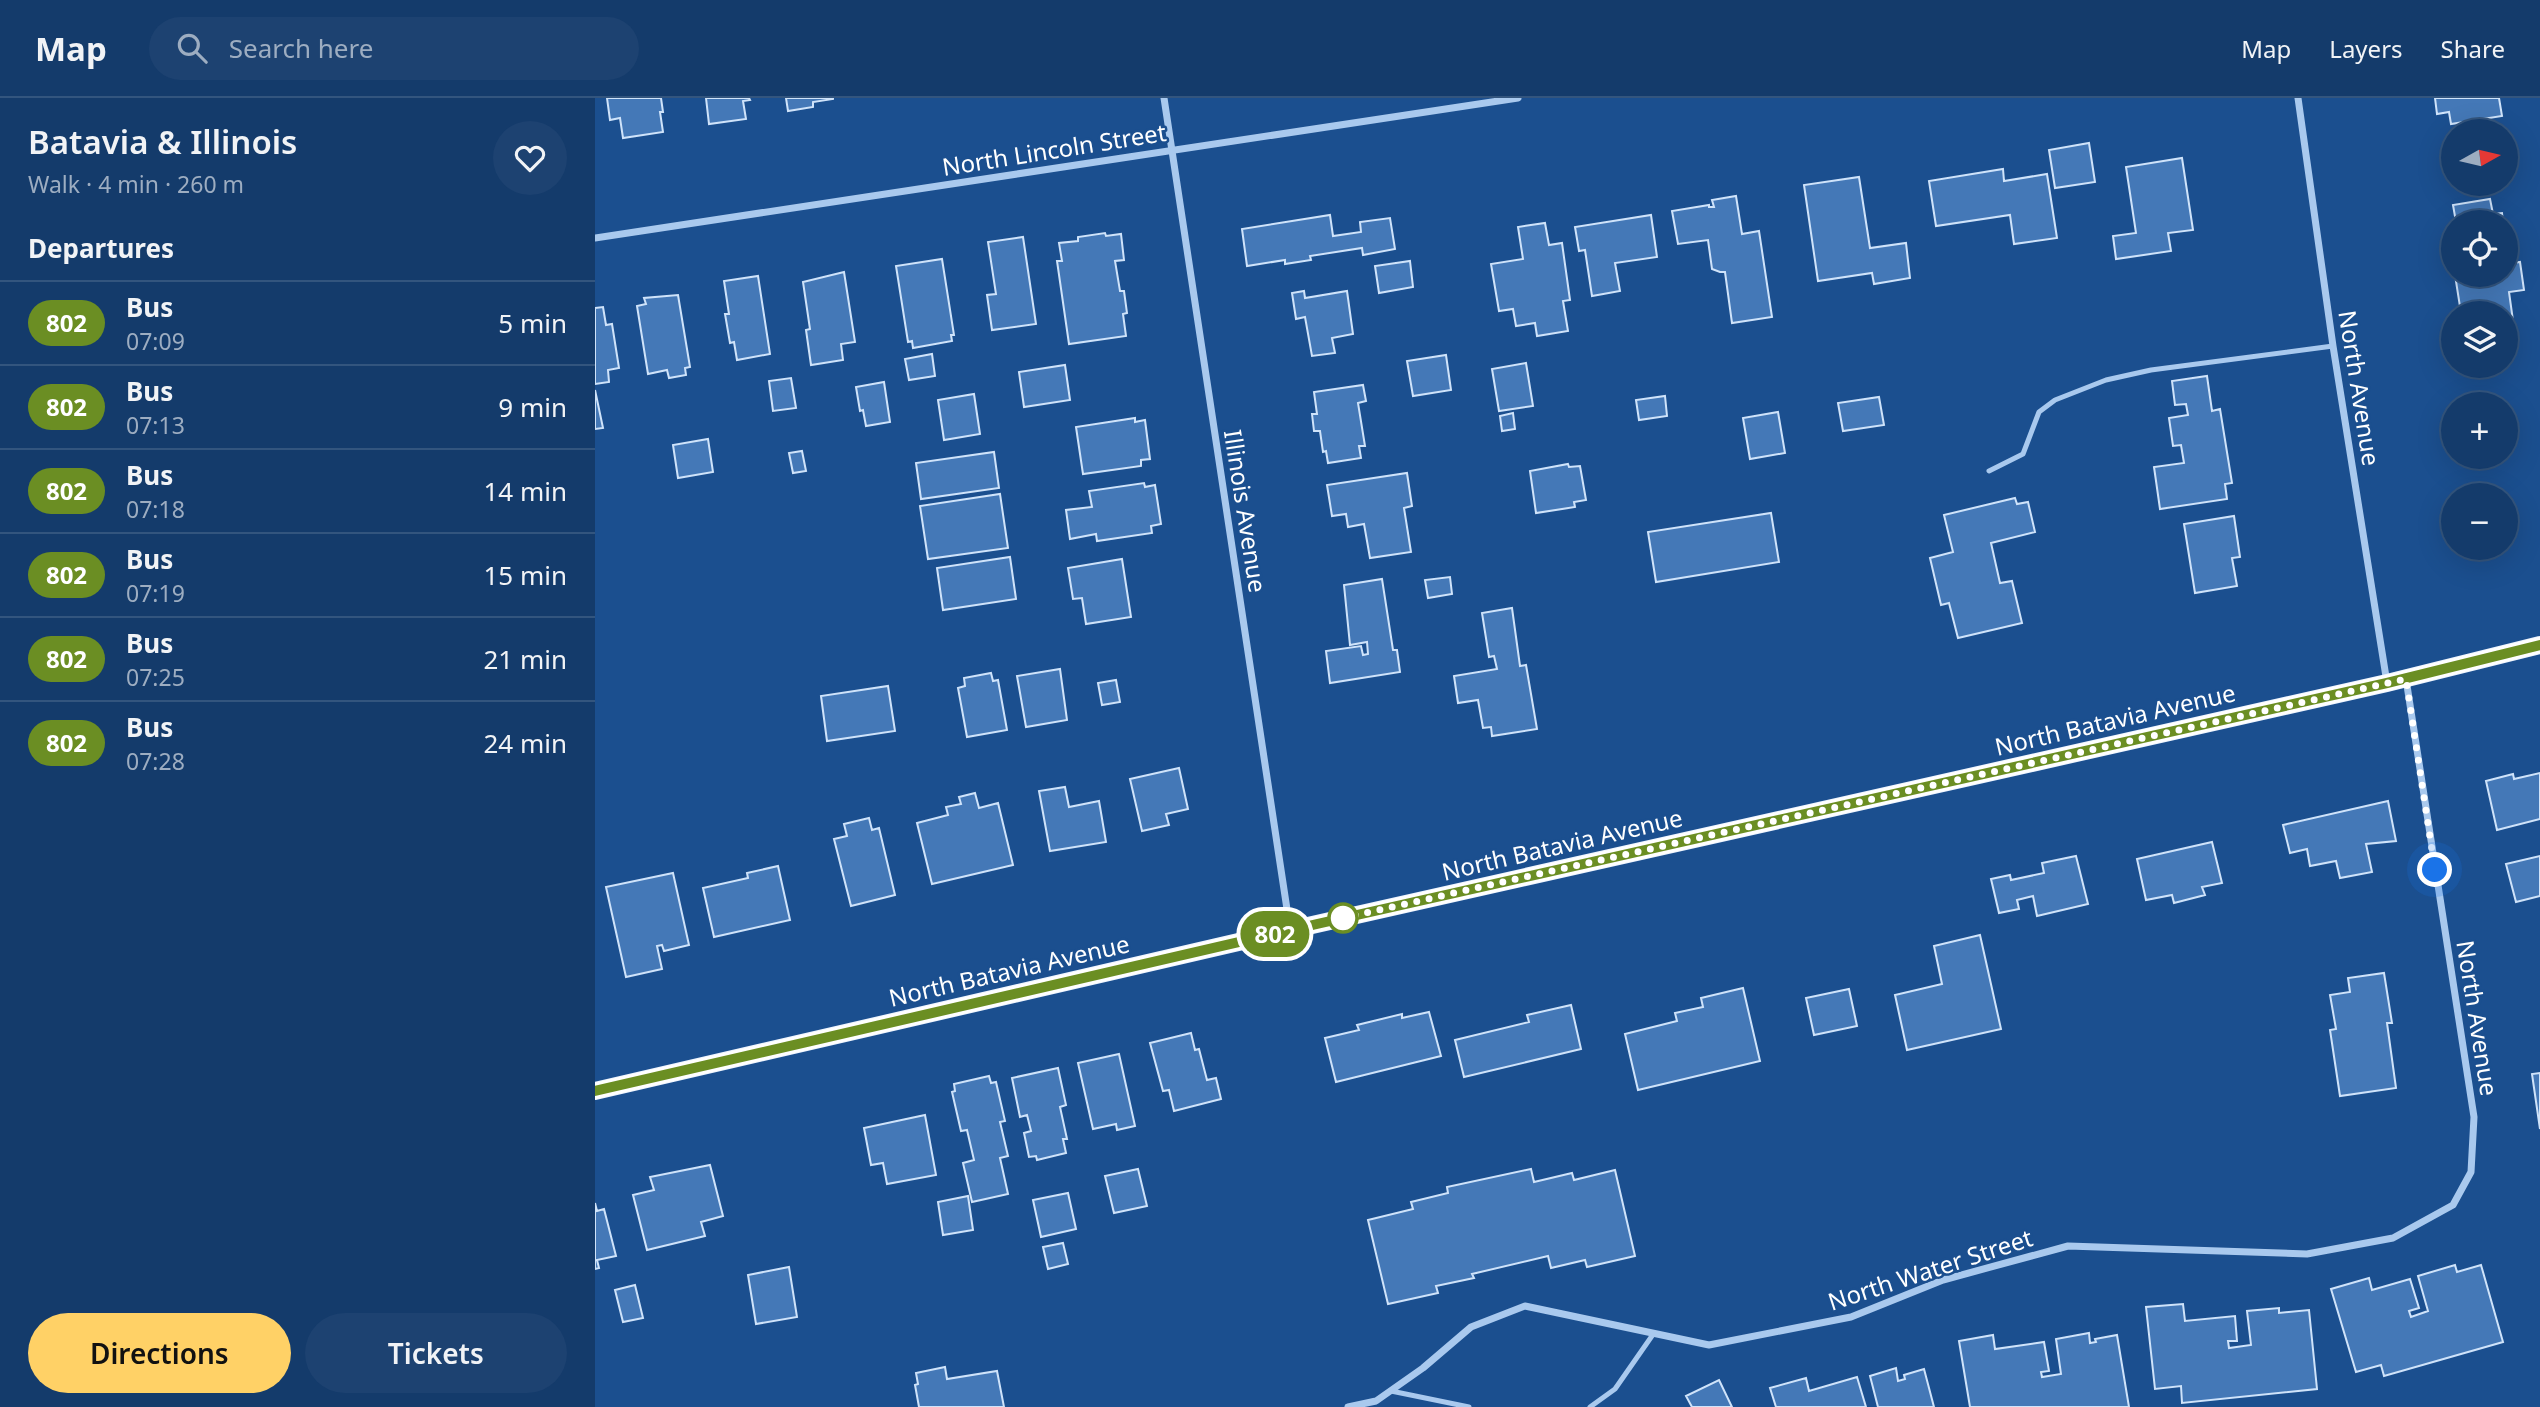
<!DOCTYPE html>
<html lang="en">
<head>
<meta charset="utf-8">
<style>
	:root { --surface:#143b6b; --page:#1d4271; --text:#f1f3f6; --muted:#9dadc1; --line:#33557e; --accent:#ffd166 }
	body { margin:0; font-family:"Noto Sans",sans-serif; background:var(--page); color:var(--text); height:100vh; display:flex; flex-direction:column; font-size:26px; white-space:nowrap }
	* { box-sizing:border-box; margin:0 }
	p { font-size:23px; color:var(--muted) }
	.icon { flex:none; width:38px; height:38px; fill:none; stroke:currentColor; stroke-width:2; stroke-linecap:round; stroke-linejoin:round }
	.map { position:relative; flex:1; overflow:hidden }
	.panel { display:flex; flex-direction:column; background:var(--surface); width:595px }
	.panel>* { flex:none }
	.badge { padding:0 14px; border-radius:23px; font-size:24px; line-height:46px }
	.needle { width:46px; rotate:82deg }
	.controls { position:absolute; left:1846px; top:21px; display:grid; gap:14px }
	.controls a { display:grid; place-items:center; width:77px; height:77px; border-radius:50%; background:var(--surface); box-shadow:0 7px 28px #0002,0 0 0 2px var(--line); font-size:35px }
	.you { position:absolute; width:35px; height:35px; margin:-18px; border:5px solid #fff; border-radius:50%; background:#1a73e8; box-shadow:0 0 0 10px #1a73e833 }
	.map>.badge { position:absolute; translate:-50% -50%; box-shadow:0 0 0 4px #fff }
	h2 { padding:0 28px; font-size:26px; line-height:63px }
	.round { display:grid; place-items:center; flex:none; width:74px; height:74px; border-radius:37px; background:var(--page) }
	.head { display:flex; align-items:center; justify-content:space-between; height:119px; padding:0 28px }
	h1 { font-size:33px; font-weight:600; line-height:52px }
	.button { display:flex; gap:14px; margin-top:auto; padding:14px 28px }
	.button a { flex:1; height:80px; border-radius:42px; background:var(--accent); color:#111; font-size:28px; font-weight:600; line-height:80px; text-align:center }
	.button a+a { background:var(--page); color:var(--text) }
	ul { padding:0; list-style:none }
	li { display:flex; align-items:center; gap:21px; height:84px; padding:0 28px; border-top:2px solid var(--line) }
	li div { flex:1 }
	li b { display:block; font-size:26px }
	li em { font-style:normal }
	li .badge { min-width:77px; font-weight:700; text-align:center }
	header { display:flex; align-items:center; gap:42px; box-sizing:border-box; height:98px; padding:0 35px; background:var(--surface); border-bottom:2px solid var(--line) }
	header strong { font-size:33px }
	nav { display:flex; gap:38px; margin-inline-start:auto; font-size:24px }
	.search { width:490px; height:63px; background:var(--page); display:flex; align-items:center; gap:18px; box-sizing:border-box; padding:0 24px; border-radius:38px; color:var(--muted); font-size:26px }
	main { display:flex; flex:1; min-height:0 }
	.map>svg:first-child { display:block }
	.building { fill:#4478b7; stroke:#cfe3fa; stroke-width:2 }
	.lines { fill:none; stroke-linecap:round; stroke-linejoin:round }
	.lane { stroke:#a9c9ee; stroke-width:5 }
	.street { stroke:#a9c9ee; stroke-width:7 }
	.primary { stroke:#f0f6ff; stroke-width:18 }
	.line-casing { stroke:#fff; stroke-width:16 }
	.line { stroke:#6b8e23; stroke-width:10 }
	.walk { stroke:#fff; stroke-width:7; stroke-dasharray:0 12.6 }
	.stop-dot { fill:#fff; stroke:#6b8e23; stroke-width:3.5 }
	.labels { text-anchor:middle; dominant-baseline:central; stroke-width:5; stroke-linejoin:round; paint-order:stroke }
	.street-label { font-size:24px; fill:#fff; stroke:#1b4f8f }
</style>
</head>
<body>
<header>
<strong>Map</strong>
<div class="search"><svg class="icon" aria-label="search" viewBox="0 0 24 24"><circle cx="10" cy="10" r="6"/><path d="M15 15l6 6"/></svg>Search here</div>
<nav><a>Map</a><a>Layers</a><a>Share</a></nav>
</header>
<main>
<section class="panel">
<div class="head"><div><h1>Batavia &amp; Illinois</h1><p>Walk · 4 min · 260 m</p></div><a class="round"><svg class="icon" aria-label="heart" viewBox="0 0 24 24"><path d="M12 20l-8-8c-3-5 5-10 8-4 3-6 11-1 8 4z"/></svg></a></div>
<h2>Departures</h2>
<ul>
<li><span class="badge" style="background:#6b8e23;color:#fff">802</span><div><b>Bus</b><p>07:09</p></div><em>5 min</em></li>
<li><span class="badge" style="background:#6b8e23;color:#fff">802</span><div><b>Bus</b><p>07:13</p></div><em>9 min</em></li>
<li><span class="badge" style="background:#6b8e23;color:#fff">802</span><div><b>Bus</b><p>07:18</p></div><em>14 min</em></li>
<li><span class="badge" style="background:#6b8e23;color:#fff">802</span><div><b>Bus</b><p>07:19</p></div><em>15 min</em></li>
<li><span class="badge" style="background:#6b8e23;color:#fff">802</span><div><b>Bus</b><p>07:25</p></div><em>21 min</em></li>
<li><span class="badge" style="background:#6b8e23;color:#fff">802</span><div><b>Bus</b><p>07:28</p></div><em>24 min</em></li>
</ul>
<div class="button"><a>Directions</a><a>Tickets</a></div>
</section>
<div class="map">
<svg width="1945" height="1309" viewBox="0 0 1945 1309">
	<rect width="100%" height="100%" fill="#1b4f8f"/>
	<path class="building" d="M 12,0 L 66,0 L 68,14 L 65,14 L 68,34 L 28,40 L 25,20 L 15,22 Z
		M 111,0 L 154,0 L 155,2 L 148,3 L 151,21 L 114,26 Z
		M 191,0 L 238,0 L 238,1 L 218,4 L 218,9 L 193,13 Z
		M 1840,0 L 1904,0 L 1907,18 L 1856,26 L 1854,14 L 1842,16 Z
		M 1494,45 L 1500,84 L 1460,90 L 1454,52 Z
		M 1587,60 L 1598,132 L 1573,135 L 1576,153 L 1521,161 L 1518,138 L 1541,135 L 1531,69 Z
		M 1408,71 L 1409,83 L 1452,76 L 1462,140 L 1419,146 L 1415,117 L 1341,128 L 1334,83 Z
		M 1264,79 L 1275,150 L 1311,145 L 1315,180 L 1279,186 L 1277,175 L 1223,183 L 1209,87 Z
		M 1141,98 L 1147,136 L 1164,133 L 1177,219 L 1137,225 L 1130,174 L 1125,174 L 1117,171 L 1113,142 L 1083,146 L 1077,113 L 1114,107 L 1114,109 L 1119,109 L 1117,102 Z
		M 1895,101 L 1898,116 L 1907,115 L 1908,124 L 1861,124 L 1858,107 Z
		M 735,117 L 738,138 L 766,134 L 765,124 L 795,120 L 800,151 L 768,157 L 767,150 L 715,158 L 716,162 L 690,166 L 690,162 L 652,168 L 647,131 Z
		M 1056,117 L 1062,159 L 1020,165 L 1025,193 L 997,198 L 990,152 L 984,153 L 980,129 Z
		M 950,125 L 954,147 L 967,145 L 975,202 L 968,203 L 973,233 L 942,238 L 940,225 L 921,228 L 918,211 L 904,213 L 896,166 L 928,161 L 923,129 Z
		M 510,135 L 511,138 L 526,136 L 529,162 L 520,163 L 525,193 L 529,193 L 532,215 L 528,216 L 531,238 L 474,246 L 462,163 L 467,163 L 464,145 L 483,143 L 483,139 Z
		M 428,139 L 441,226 L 397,232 L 392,197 L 401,196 L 393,144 Z
		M 347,161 L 359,237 L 356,237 L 357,243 L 318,250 L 317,243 L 313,244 L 301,168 Z
		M 815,163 L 818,189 L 784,195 L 780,168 Z
		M 1925,164 L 1929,192 L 1914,194 L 1920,237 L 1911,238 L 1911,215 L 1866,215 L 1860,177 L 1911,177 L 1911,166 Z
		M 249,174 L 260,244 L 246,246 L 248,262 L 216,267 L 211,232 L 215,231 L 208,184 Z
		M 163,178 L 175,256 L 142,262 L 139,244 L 135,245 L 130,216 L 134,216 L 129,183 Z
		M 709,193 L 710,200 L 752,193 L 758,236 L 737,240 L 740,255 L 717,258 L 710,219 L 701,221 L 697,195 Z
		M 83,197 L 95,269 L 90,270 L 91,277 L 74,280 L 72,272 L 53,276 L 42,208 L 51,206 L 49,200 Z
		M 8,209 L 11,227 L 17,226 L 24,270 L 13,272 L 14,284 L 0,286 L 0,210 Z
		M 337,256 L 340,278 L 314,282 L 310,261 Z
		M 851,257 L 856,292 L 818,298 L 812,263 Z
		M 931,265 L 938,308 L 904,313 L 897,271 Z
		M 470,267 L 475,302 L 429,309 L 424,274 Z
		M 1612,278 L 1617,313 L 1625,311 L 1637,385 L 1630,386 L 1632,401 L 1565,411 L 1559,369 L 1589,365 L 1586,347 L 1578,348 L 1574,320 L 1593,317 L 1591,306 L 1580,307 L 1577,283 Z
		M 196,280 L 201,310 L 178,313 L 174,283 Z
		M 289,284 L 295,324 L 271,328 L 268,312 L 265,313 L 261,289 Z
		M 768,287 L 771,303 L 763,305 L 770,348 L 764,348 L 766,360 L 733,365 L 731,353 L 728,354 L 725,333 L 719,333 L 717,316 L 722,316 L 719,294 Z
		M 0,292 L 8,330 L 0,331 Z
		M 379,296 L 385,336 L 349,342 L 343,302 Z
		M 1070,298 L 1072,318 L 1044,322 L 1041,302 Z
		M 1284,299 L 1289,327 L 1248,333 L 1243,305 Z
		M 1183,314 L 1190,355 L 1155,361 L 1148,320 Z
		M 918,315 L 920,331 L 907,333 L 905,318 Z
		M 540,320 L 540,324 L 550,322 L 555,361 L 546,362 L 546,368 L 488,376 L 481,329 Z
		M 113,341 L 118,374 L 83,380 L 78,347 Z
		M 207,353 L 211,373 L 198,375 L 194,355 Z
		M 399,354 L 404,390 L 326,401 L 321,365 Z
		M 973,366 L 974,369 L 985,368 L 991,402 L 979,404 L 980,409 L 941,415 L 935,373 Z
		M 812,375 L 817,408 L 809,410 L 816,454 L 775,460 L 769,426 L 753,429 L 751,416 L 737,418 L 732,387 Z
		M 549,385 L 550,389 L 560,387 L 566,426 L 556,428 L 557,435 L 502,443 L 501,436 L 475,441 L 471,412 L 497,409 L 494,393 Z
		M 405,396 L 413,450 L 333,461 L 325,408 Z
		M 1420,400 L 1422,406 L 1433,404 L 1440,434 L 1396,445 L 1405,485 L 1417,483 L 1427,525 L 1363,540 L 1354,505 L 1346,507 L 1335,460 L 1358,454 L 1349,417 Z
		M 1176,415 L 1184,464 L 1061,484 L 1053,434 Z
		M 1639,418 L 1645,459 L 1637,460 L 1642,488 L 1600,495 L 1589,426 Z
		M 415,459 L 421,501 L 348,512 L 342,470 Z
		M 527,461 L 536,519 L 491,526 L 487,500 L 478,501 L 473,470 Z
		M 855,479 L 857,496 L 833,500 L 830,482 Z
		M 787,481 L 798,552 L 802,552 L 805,574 L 735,585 L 731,553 L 766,548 L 768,557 L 773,556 L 772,544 L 755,547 L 749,487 Z
		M 917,510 L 925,568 L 931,567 L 942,631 L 897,638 L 896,629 L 888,630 L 883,602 L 863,605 L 859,578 L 902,571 L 899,558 L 894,559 L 887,515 Z
		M 465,571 L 472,622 L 431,629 L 422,578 Z
		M 396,575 L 398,583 L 403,582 L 412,632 L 372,639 L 363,590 L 370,588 L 369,580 Z
		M 521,582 L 525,604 L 507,607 L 503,585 Z
		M 293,588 L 300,633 L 232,643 L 226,598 Z
		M 584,670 L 593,711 L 571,716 L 574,727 L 547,733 L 535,681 Z
		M 1945,675 L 1945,721 L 1902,732 L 1891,683 L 1918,676 L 1919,681 Z
		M 470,689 L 474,709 L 504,703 L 511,744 L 455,753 L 444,693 Z
		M 380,695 L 384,710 L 403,705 L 418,767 L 337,786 L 322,725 L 353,717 L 351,709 L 366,706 L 364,699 Z
		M 1793,703 L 1801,743 L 1771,746 L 1777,774 L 1745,780 L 1741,763 L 1715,768 L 1712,751 L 1695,755 L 1688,727 Z
		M 274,720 L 277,732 L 284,730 L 300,797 L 256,808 L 239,741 L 252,738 L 249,726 Z
		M 1617,744 L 1627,785 L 1607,789 L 1610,797 L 1579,805 L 1577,797 L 1551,802 L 1542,761 Z
		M 1481,758 L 1493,806 L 1442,818 L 1438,798 L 1422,802 L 1424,811 L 1404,815 L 1396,781 L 1415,777 L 1416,782 L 1449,775 L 1447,765 Z
		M 1945,758 L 1945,798 L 1921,804 L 1911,766 Z
		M 183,768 L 195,822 L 119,839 L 108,790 L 153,780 L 152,775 Z
		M 78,775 L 94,847 L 69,853 L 67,847 L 62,848 L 67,871 L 31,879 L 11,789 Z
		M 1385,837 L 1406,931 L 1312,952 L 1300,897 L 1347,886 L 1339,848 Z
		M 1789,875 L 1797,925 L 1792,925 L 1801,990 L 1745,998 L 1735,932 L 1741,931 L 1735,897 L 1755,894 L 1753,880 Z
		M 1148,890 L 1165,963 L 1043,992 L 1030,936 L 1082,923 L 1080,915 L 1108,909 L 1106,900 Z
		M 1254,891 L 1262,928 L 1219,937 L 1211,900 Z
		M 976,907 L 986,951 L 869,979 L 860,942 L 934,924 L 932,917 Z
		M 834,914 L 846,958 L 741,984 L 730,940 L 764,932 L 762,927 L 807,916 L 807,920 Z
		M 596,935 L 600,952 L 604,951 L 612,982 L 621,980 L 626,1001 L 579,1013 L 574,992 L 568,993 L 555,945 Z
		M 524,956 L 540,1028 L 522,1032 L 521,1026 L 498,1031 L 483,965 Z
		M 463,970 L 471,1007 L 465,1009 L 472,1041 L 468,1041 L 471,1055 L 442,1062 L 441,1058 L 434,1059 L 429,1035 L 436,1033 L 432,1017 L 425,1019 L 417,980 Z
		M 1945,975 L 1945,1031 L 1937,976 Z
		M 394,978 L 396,985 L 401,984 L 410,1023 L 405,1024 L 413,1058 L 405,1060 L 413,1096 L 377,1104 L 368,1065 L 379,1062 L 372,1032 L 366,1033 L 357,994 L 360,993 L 359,986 Z
		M 330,1017 L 341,1077 L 292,1086 L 288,1065 L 276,1067 L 269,1030 Z
		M 115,1067 L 128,1118 L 106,1124 L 110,1138 L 52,1152 L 38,1097 L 59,1092 L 55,1079 Z
		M 543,1071 L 552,1108 L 519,1115 L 510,1078 Z
		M 936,1071 L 939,1084 L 977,1075 L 979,1082 L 1020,1072 L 1040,1158 L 992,1169 L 990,1162 L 956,1170 L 953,1158 L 877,1176 L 879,1180 L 841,1188 L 843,1195 L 793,1206 L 773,1122 L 818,1111 L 816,1104 L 853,1095 L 852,1089 Z
		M 473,1095 L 481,1131 L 446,1139 L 438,1102 Z
		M 373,1098 L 378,1132 L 348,1137 L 343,1104 Z
		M 0,1105 L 2,1113 L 9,1111 L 21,1158 L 2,1162 L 4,1170 L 0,1171 Z
		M 468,1145 L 473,1166 L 453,1171 L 448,1149 Z
		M 1860,1167 L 1862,1174 L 1886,1167 L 1908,1244 L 1789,1278 L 1786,1267 L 1761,1274 L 1736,1191 L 1774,1180 L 1777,1192 L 1815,1181 L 1824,1210 L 1814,1213 L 1816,1219 L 1833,1213 L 1823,1178 Z
		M 194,1169 L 202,1219 L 161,1226 L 153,1177 Z
		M 40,1187 L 48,1220 L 28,1224 L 20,1192 Z
		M 1588,1206 L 1590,1223 L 1640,1218 L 1642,1243 L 1633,1243 L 1634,1250 L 1656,1247 L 1652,1213 L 1684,1210 L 1684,1215 L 1714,1212 L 1722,1291 L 1587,1305 L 1586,1288 L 1560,1291 L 1551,1209 Z
		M 1494,1235 L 1495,1245 L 1501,1244 L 1500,1241 L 1522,1237 L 1534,1309 L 1375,1309 L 1364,1243 L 1398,1237 L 1400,1251 L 1449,1244 L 1454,1273 L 1446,1274 L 1447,1279 L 1466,1276 L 1461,1241 Z
		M 350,1269 L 352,1281 L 402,1273 L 409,1309 L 324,1309 L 320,1287 L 323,1286 L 321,1275 Z
		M 1301,1270 L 1303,1283 L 1310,1281 L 1309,1277 L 1329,1271 L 1339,1309 L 1283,1309 L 1275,1278 Z
		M 1262,1279 L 1271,1309 L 1181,1309 L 1175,1290 L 1211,1280 L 1214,1293 Z
		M 1124,1282 L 1137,1309 L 1097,1309 L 1091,1298 Z"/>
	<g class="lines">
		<path class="lane" d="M 1394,373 L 1428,356 L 1444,314 L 1460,302 L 1511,282 L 1556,272 L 1738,248
			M 796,1293 L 874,1309
			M 995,1309 L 1020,1291 L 1059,1235"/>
		<path class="street" d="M 569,0 L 695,831
			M 1703,0 L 1738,248 L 1792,585
			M 0,140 L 923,0
			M 753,1309 L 781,1303 L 828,1270 L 876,1229 L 930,1208 L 1114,1247 L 1256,1219 L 1348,1182 L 1473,1148 L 1712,1156 L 1798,1140 L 1858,1107 L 1876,1074 L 1879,1019 L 1811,581"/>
		<path class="primary" d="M 0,993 L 695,832 L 1792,585 L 1945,547"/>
	</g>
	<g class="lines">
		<g class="line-casing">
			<path id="line" d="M 0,993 L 722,826 L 1792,585 L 1945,547"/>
		</g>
		<use href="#line" class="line"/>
		<path class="walk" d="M 748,820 L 1811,581 L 1840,772"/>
	</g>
	<circle class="stop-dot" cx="748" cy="820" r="14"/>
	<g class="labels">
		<g class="street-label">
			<text transform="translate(459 51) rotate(-9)">North Lincoln Street</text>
			<text transform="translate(1765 290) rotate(81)">North Avenue</text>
			<text transform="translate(651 413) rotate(81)">Illinois Avenue</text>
			<text transform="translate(1520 621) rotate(-13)">North Batavia Avenue</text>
			<text transform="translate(967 746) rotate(-13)">North Batavia Avenue</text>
			<text transform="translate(414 872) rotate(-13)">North Batavia Avenue</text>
			<text transform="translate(1883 920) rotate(81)">North Avenue</text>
			<text transform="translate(1335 1171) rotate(-18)">North Water Street</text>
		</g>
	</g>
</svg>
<div class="controls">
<a><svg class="needle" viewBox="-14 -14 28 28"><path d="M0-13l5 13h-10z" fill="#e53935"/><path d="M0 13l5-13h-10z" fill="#9dadc1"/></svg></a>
<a><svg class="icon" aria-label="locate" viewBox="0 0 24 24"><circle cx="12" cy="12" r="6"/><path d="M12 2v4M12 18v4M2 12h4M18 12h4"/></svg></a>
<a><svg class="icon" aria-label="layers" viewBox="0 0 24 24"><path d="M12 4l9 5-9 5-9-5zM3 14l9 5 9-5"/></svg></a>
<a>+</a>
<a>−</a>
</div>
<div class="you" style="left:1840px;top:772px"></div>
<b class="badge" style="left:680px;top:836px;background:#6b8e23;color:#fff">802</b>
</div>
</main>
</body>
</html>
